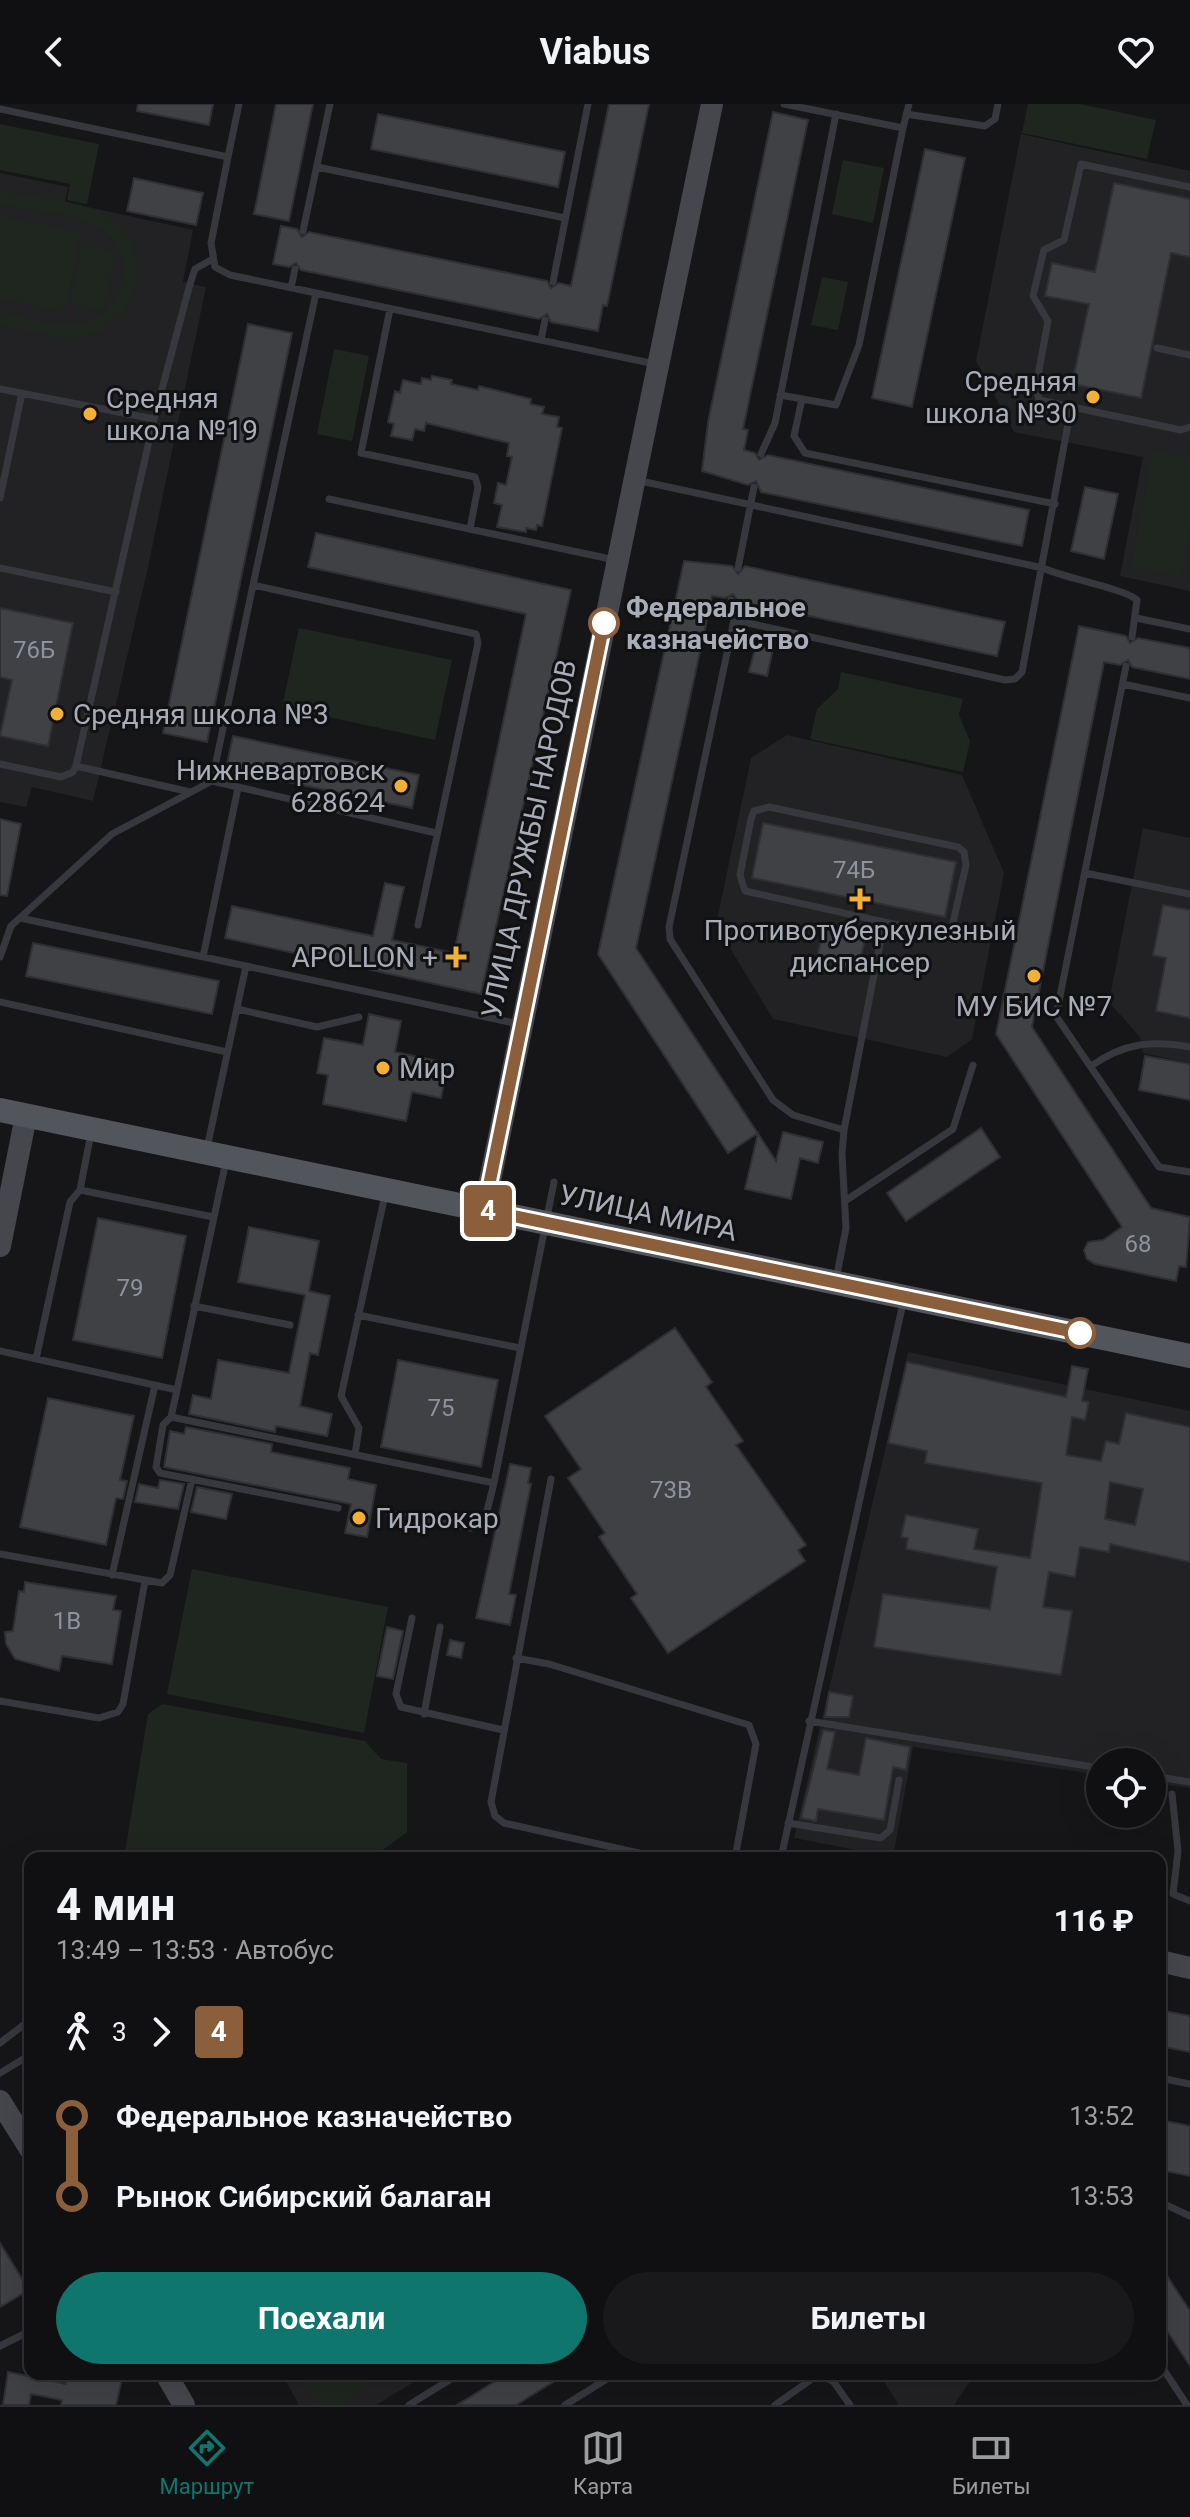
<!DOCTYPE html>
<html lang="ru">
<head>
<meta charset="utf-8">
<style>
	:root { --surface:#101012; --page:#19191b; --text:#f1f3f6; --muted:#9c9d9f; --line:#303032; --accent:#0f766e }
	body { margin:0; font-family:Roboto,sans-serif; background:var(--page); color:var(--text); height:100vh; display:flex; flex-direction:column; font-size:30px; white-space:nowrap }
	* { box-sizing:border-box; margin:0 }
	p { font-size:26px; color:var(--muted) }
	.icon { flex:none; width:44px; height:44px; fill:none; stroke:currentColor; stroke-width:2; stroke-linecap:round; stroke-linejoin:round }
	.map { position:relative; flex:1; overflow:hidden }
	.panel { position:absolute; left:24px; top:1748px; width:1142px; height:528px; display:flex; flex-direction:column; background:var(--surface); border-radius:16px; box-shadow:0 8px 32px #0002,0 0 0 2px var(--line) }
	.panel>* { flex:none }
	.badge { padding:0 16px; border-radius:6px; font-size:28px; line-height:52px }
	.controls { position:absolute; left:1086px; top:1644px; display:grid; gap:16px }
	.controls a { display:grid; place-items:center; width:80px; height:80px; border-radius:50%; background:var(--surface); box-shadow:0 8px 32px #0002,0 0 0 2px var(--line); font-size:40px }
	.map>.badge { position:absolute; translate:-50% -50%; box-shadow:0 0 0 4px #fff }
	.legs { display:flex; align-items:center; gap:12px; height:88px; padding:0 32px; font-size:26px }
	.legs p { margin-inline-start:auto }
	.overview { display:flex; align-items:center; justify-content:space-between; height:136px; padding:0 32px }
	h1 { font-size:44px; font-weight:700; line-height:60px }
	.cta { display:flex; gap:16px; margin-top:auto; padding:16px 32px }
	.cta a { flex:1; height:92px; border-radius:48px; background:var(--accent); color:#fff; font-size:32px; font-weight:700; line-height:92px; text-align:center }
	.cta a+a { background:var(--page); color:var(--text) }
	ul { padding:0 32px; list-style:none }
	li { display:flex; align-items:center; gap:28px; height:80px; font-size:30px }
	li i { display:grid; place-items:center; width:12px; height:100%; margin:0 10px; background:currentColor }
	li i::after { content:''; width:20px; height:20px; margin:-10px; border:6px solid; border-radius:50%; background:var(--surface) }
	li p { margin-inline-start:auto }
	li:first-child i { background:linear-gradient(#0000 50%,currentColor 0) }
	li:last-child i { background:linear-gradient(currentColor 50%,#0000 0) }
	header { display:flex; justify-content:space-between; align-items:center; height:104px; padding:0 32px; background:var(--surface); font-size:36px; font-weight:700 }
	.dock { display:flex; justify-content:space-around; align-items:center; height:112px; border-top:2px solid var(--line); background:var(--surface); font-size:22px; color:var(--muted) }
	.dock a { display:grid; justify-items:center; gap:4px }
	.dock .active { color:var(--accent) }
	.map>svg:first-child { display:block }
	.built { fill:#222225 }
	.green { fill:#1e261f }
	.building { fill:#404145; stroke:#303034; stroke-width:2; fill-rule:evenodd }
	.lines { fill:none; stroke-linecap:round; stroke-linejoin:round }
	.lane { stroke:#37383d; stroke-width:7 }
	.secondary { stroke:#45474d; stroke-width:22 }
	.primary { stroke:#53555c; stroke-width:24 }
	.line-1-casing { stroke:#fff; stroke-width:18 }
	.line-1 { stroke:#8b5e3c; stroke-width:12 }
	.poi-dot { fill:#f2b134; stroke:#111113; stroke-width:3 }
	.stop-1-dot { fill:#fff; stroke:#8b5e3c; stroke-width:4 }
	.labels { text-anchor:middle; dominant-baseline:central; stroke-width:6; stroke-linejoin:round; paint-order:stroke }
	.number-label { font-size:24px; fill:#8e929b }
	.poi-label { font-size:28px; fill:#a8adb8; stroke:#111113; text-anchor:start }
	.stop-label { font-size:28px; font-weight:bold; fill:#a8adb8; stroke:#111113; text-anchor:start }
	.street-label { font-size:28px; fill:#a8adb8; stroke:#111113 }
</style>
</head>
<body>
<header><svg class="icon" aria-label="back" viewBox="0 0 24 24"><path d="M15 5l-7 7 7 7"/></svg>Viabus<svg class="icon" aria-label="heart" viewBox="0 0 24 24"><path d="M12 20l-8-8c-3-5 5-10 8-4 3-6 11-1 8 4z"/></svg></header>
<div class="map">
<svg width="1190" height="2301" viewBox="0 0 1190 2301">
	<rect width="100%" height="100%" fill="#161618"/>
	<path class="built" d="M 1021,30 L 1190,67 L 1190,487 L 1120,472 L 1143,353 L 1014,328 L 976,257 Z
		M 0,69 L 68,83 L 65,98 L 193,126 L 183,178 L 206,183 L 147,468 L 93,697 L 32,683 L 26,703 L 0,698 Z
		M 787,631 L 962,671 L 1004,769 L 972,935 L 947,953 L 773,915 L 716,821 L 751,654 Z
		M 1143,724 L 1190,734 L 1190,959 L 1143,949 L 1140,933 L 1109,898 Z
		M 908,1248 L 1190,1307 L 1190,1684 L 1152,1679 L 1152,1658 L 1100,1658 L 1100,1671 L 913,1643 L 893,1753 L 794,1734 Z
		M 282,2270 L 427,2270 L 376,2301 L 299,2301 Z
		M 879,2270 L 975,2270 L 954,2301 L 899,2301 Z"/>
	<path class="green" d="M 1028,0 L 1080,0 L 1156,16 L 1147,55 L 1022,29 Z
		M 0,20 L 99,40 L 87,100 L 67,96 L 70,80 L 0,66 Z
		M 843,56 L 884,64 L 873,119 L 832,110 Z
		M 0,87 C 33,93 79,95 108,113 C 154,143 143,215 91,231 C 63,240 28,226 0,221 L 0,208 C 24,212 54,224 79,220 C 124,213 139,152 102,126 C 79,110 28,106 0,101 Z
		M 0,112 L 81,128 L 65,208 L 0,195 Z
		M 82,140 L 116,147 L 104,206 L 70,199 Z
		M 822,173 L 848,178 L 838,226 L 811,221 Z
		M 334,245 L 369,252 L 352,337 L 317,330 Z
		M 1153,346 L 1190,353 L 1190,426 L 1181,473 L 1131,463 Z
		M 299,524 L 452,556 L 435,636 L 282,603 Z
		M 841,568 L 963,595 L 959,611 L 970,637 L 963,668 L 810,635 L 817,605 L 838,585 Z
		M 192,1465 L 388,1503 L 364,1629 L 167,1590 Z
		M 162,1600 L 365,1637 L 381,1655 L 407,1659 L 407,1728 L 372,1754 L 124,1754 L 148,1610 Z
		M 299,2270 L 388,2270 L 338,2301 L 318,2301 Z"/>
	<path class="building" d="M 138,0 L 213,0 L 209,21 L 137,7 Z
		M 276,0 L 313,0 L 289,117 L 254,110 Z
		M 609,0 L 649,0 L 607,202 L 603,201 L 598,227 L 551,218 L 547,210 L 539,215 L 301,166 L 296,159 L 289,163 L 273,160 L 281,122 L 297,125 L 302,133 L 309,128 L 547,177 L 551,184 L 559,179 L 571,182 Z
		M 773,8 L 808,16 L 743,325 L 748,326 L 744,346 L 755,349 L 759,356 L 768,351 L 1029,406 L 1022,442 L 761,388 L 756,377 L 748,381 L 702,367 L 708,318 Z
		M 378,10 L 565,48 L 558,83 L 371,45 Z
		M 925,45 L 965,54 L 912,303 L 872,294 Z
		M 134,74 L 203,89 L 196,121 L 127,107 Z
		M 1114,79 L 1190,95 L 1190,153 L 1171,149 L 1141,294 L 1072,280 L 1089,200 L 1045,192 L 1052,159 L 1095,168 Z
		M 248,220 L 292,229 L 207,638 L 163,629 Z
		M 432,272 L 452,276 L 451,280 L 478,286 L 479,282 L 531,295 L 530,300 L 544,303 L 542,310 L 559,313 L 557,323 L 562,324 L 556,353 L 542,422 L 537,421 L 536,426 L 526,424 L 526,428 L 497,423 L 502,401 L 494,399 L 498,379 L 506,381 L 512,353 L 507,352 L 509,339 L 426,319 L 424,327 L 415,325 L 412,336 L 391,332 L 394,320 L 388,318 L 395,287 L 400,289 L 403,276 L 421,280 L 422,274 L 431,276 Z
		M 1085,383 L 1118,390 L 1104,455 L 1071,447 Z
		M 316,429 L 571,486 L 481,890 L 225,834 L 232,802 L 373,832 L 385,779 L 404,783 L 392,836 L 454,849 L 526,510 L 308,463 Z
		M 684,457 L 732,462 L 738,470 L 745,462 L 1005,518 L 997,552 L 738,497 L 733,490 L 725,494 L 712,492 L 636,844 L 776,1057 L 783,1028 L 823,1038 L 818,1059 L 800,1054 L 791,1095 L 745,1085 L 758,1029 L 728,1049 L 598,850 Z
		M 0,504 L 73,519 L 48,642 L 0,632 L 12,576 L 0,573 Z
		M 1079,522 L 1126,532 L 1130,539 L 1138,534 L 1190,544 L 1190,575 L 1132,563 L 1128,556 L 1120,561 L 1104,558 L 1032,923 L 1151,1104 L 1190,1113 L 1186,1163 L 1179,1162 L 1176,1177 L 1095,1160 L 1087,1155 L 1084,1146 L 1088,1138 L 1103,1136 L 1122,1123 L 996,930 Z
		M 756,541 L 773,545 L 767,572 L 749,568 Z
		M 233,632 L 419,671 L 412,704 L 226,665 Z
		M 0,715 L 21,720 L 7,792 L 0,791 Z
		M 763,719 L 956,758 L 945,813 L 752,774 Z
		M 1163,801 L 1190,806 L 1190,914 L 1156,907 L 1166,854 L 1153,851 Z
		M 824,825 L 865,835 L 858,866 L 816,856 Z
		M 33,839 L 219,877 L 212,910 L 26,872 Z
		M 369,910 L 401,917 L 395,948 L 448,959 L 441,994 L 412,988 L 406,1017 L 323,1000 L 328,971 L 317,969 L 324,934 L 363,941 Z
		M 1145,952 L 1190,960 L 1190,996 L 1139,986 Z
		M 981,1024 L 1000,1053 L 906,1117 L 887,1089 Z
		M 98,1114 L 186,1132 L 162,1254 L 73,1236 Z
		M 249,1123 L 319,1137 L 309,1187 L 330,1192 L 318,1251 L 310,1249 L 300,1302 L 332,1310 L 327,1332 L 276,1322 L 275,1328 L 189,1310 L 193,1291 L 211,1295 L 218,1256 L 289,1269 L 305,1191 L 238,1178 Z
		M 675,1224 L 712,1278 L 706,1283 L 743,1337 L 736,1341 L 806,1441 L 798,1446 L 805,1457 L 668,1549 L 631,1494 L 637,1490 L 599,1433 L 605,1429 L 568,1374 L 581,1365 L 545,1312 Z
		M 398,1256 L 498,1276 L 481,1363 L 381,1343 Z
		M 907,1258 L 1066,1293 L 1072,1262 L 1088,1265 L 1082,1297 L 1089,1298 L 1085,1316 L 1072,1313 L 1066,1351 L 1101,1357 L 1106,1337 L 1119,1340 L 1126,1309 L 1190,1323 L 1190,1458 L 1110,1440 L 1109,1448 L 1080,1443 L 1075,1473 L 1049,1468 L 1043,1503 L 1072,1507 L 1061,1571 L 874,1543 L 883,1490 L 990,1505 L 997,1463 L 906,1445 L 908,1434 L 901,1433 L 906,1411 L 978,1425 L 974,1445 L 1030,1454 L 1042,1379 L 925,1359 L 927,1347 L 888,1339 ZM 1110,1378 L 1143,1385 L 1135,1421 L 1105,1415 Z
		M 48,1294 L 134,1312 L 120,1376 L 127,1377 L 123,1395 L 116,1394 L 106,1441 L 20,1423 Z
		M 186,1323 L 272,1340 L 271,1348 L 350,1364 L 348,1375 L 376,1381 L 367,1433 L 345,1429 L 351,1400 L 164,1363 L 170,1327 L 184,1330 Z
		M 510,1360 L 531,1364 L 528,1379 L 531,1380 L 509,1490 L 516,1491 L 510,1521 L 476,1514 Z
		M 160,1376 L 184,1380 L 178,1405 L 135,1398 L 139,1380 L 158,1384 Z
		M 197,1383 L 232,1390 L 226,1415 L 191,1408 Z
		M 25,1478 L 116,1492 L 113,1506 L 121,1507 L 112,1560 L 62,1552 L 59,1567 L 15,1555 L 6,1540 L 5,1528 L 13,1527 L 19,1487 L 24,1488 Z
		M 387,1523 L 403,1527 L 393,1575 L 377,1572 Z
		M 450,1536 L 464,1539 L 461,1554 L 447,1551 Z
		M 829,1588 L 853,1592 L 849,1613 L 825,1613 Z
		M 823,1626 L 835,1628 L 827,1665 L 859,1671 L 866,1634 L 910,1643 L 906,1666 L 893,1663 L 884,1716 L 818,1705 L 816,1717 L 801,1714 Z
		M 1160,1906 L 1190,1912 L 1190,1948 L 1160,1942 Z
		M 1160,2016 L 1190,2022 L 1190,2072 L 1160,2066 Z
		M 0,2139 L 29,2186 L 0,2203 Z
		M 1160,2161 L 1190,2207 L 1190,2262 L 1160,2216 Z
		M 8,2268 L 66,2280 L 68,2270 L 123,2270 L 116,2301 L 61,2301 L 62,2296 L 31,2290 L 29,2301 L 3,2301 Z
		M 507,2270 L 566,2270 L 516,2301 L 457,2301 Z"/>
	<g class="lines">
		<path class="lane" d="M 784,0 L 903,24 L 909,0
			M 0,5 L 228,53 L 211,139 L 215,163 L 230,171 L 316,189
			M 906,10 L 985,22 L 995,15 L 998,0
			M 228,53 L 239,0
			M 317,63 L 565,114
			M 1190,83 L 1081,60 L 1064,136 L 1044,146 L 1033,192 L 1048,217 L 1036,283 L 1039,296 L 1181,326 L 1190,323
			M 303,127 L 330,0
			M 553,178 L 588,0
			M 291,184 L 295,165
			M 390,205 L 361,349 L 475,373 L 478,383 L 470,425
			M 541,236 L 545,216
			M 1157,244 L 1190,251
			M 0,285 L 154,315
			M 780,291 L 836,301 L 859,241 L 903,24
			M 802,295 L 794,332 L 805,349 L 1055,400
			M 761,350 L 775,319 L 836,10
			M 636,376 L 1043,464 C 1064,474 1126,485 1137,496 L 1132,533
			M 0,394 L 22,289
			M 329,395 L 615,456
			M 0,464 L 116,488
			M 738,464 L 754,383
			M 731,496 L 734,516 L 669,823 L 670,835 L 773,996 L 793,1011 L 844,1026 L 842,1050 L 846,1124 L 836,1176
			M 1136,514 L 1190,525
			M 734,516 L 1005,576 L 1015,575 L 1022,568 L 1071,304
			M 1126,562 L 1056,912 L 1159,1063 L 1190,1068
			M 1123,580 L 1190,594
			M 0,660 L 61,673 L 73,668 L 76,662 L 154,315 L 190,180 L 195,165 L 211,156
			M 76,662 L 190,688
			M 212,677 L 253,481
			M 769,703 L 958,743 L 964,748 L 966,761 L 952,823 L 938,830 L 745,787 L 740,771 L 751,715 L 754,707 Z
			M 1085,769 L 1190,790
			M 20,814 L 519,920
			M 418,821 L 478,539 L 476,530 L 253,481 L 316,189 L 655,260
			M 0,853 L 11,822 L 112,730 L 212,677 L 436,729
			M 203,853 L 238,684
			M 0,898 L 227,948
			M 237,905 L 317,923 L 359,913
			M 1091,962 C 1124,939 1151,936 1190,943
			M 844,1026 L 884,819
			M 207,1044 L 246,862
			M 80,1086 L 91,1029
			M 845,1097 L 953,1025 L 973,961
			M 194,1202 L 290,1221
			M 358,1211 L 520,1244
			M 0,1247 L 177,1286 L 171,1313 L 163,1321 L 156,1363 L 160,1369 L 338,1404
			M 36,1255 L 70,1098 L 80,1086 L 213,1113
			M 177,1286 L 226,1057
			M 171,1313 L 494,1379 L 554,1078
			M 355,1350 L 359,1324 L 341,1292 L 385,1091
			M 551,1375 L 491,1698 L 495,1712 L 504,1719 L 661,1754
			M 390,1410 L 471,1424 L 486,1411 L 494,1379
			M 0,1450 L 162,1479 L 170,1471 L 192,1375
			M 112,1471 L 155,1281
			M 412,1514 L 396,1590 L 401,1603 L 503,1626
			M 516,1554 L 549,1560 L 749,1621 L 756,1640 L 735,1754
			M 0,1597 L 99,1614 L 118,1608 L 123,1600 L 145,1477
			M 424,1610 L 440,1523
			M 809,1617 L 1100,1664
			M 1152,1672 L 1190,1678
			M 1172,1690 L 1178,1747 L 1173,1790 L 1190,1797
			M 788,1719 L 881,1734 L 890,1726 L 899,1676
			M 781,1754 L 903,1199
			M 944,1754 L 945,1751
			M 0,1939 L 30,1916
			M 0,1969 L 30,1951
			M 1160,1974 L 1190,1980
			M 1160,2098 L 1190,2112
			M 0,2242 L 30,2227
			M 1160,2260 L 1187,2301
			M 820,2272 L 833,2277 L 850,2301
			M 409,2301 L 459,2270
			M 565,2301 L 615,2270
			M 775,2301 L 819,2270"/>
		<path class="secondary" d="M 484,1106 L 712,0
			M 0,1142 L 26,1012
			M 1160,1857 L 1190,1864
			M 0,1997 L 30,2045
			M 166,2270 L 184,2301"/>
		<path class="primary" d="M 0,1006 L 1190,1252"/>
	</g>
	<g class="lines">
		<g class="line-1-casing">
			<path id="line-1" d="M 604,519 L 484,1106 L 1080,1229"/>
		</g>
		<use href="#line-1" class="line-1"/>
	</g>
	<g class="poi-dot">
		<circle cx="1093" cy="293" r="8"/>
		<circle cx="90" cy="310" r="8"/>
		<circle cx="57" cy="610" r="8"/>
		<circle cx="401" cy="682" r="8"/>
		<path d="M856 783h8v8h8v8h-8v8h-8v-8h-8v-8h8z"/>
		<path d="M452 841h8v8h8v8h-8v8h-8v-8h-8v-8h8z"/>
		<circle cx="1034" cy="872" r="8"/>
		<circle cx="383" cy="964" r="8"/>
		<circle cx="359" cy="1414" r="8"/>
	</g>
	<g class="stop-1-dot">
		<circle cx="604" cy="519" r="14"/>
		<circle cx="1080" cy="1229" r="14"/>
	</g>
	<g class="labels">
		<g class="number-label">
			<text x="34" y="546">76Б</text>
			<text x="854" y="766">74Б</text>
			<text x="1138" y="1140">68</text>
			<text x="130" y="1184">79</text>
			<text x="441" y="1304">75</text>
			<text x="671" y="1386">73В</text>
			<text x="67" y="1517">1В</text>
		</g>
		<g class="poi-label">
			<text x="1077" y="277" text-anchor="end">Средняя<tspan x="1077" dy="32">школа №30</tspan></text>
			<text x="106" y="294">Средняя<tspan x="106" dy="32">школа №19</tspan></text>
			<text x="73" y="610">Средняя школа №3</text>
			<text x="385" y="666" text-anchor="end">Нижневартовск<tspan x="385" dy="32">628624</tspan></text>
			<text x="860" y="826" text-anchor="middle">Противотуберкулезный<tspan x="860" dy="32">диспансер</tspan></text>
			<text x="438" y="853" text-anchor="end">APOLLON +</text>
			<text x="1034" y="902" text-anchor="middle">МУ БИС №7</text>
			<text x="399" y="964">Мир</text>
			<text x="375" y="1414">Гидрокар</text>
		</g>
		<g class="stop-label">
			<text x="626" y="503">Федеральное<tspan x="626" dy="32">казначейство</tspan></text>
		</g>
		<g class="street-label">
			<text transform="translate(529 735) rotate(-78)">УЛИЦА ДРУЖБЫ НАРОДОВ</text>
			<text transform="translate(648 1109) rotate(12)">УЛИЦА МИРА</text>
		</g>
	</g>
</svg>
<div class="controls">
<a><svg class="icon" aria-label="locate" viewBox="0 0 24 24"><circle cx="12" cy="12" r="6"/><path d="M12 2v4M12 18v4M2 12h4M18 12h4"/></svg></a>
</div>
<b class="badge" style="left:488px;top:1107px;background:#8b5e3c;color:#fff">4</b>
<section class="panel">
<div class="overview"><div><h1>4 мин</h1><p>13:49 – 13:53 · Автобус</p></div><b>116 ₽</b></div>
<div class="legs"><svg class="icon" aria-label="walk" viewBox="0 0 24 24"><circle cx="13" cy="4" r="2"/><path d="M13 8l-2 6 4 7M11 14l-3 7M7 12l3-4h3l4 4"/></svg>3<svg class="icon" aria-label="forward" viewBox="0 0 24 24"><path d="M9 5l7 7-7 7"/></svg><b class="badge" style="background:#8b5e3c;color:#fff">4</b></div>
<ul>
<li><i style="color:#8b5e3c"></i><b>Федеральное казначейство</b><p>13:52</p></li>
<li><i style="color:#8b5e3c"></i><b>Рынок Сибирский балаган</b><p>13:53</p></li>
</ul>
<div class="cta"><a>Поехали</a><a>Билеты</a></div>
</section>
</div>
<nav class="dock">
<a class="active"><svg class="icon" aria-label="directions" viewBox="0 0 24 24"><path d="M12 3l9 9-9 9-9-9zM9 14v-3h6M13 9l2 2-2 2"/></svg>Маршрут</a>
<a><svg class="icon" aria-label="map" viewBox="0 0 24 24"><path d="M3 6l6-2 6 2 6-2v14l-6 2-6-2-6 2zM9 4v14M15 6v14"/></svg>Карта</a>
<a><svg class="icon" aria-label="tickets" viewBox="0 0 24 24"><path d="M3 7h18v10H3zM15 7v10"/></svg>Билеты</a>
</nav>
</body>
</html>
